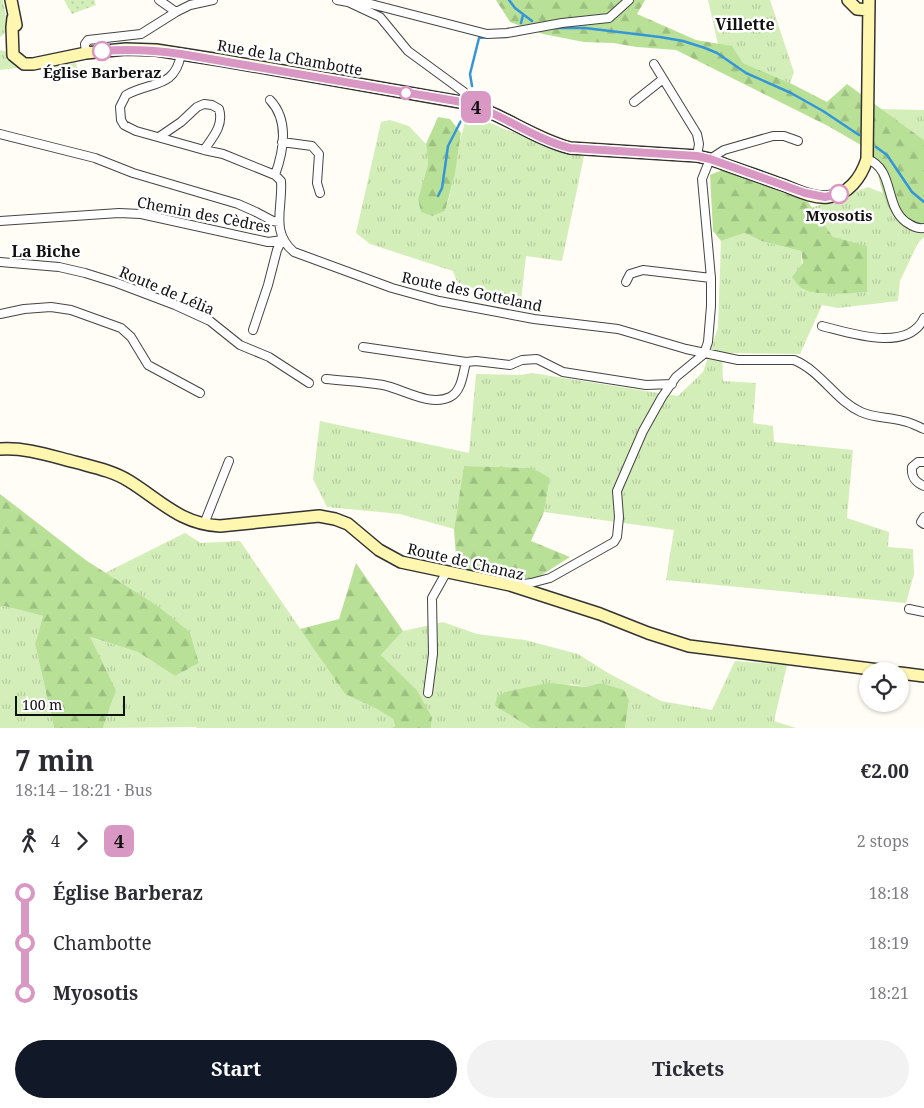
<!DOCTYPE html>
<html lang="en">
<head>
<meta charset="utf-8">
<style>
	:root { --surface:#fff; --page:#f2f2f3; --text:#2b2b33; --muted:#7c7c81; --accent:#111827 }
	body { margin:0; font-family:"Noto Serif",serif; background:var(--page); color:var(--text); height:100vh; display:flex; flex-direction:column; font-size:19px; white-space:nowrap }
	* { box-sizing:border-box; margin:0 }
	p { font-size:16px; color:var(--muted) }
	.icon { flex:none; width:28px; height:28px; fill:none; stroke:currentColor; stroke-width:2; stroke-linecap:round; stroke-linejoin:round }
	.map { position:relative; height:728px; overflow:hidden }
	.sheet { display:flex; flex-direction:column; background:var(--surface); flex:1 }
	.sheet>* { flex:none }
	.badge { padding:0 10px; border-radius:8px; font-size:18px; line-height:32px }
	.tools { position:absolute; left:859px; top:662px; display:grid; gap:10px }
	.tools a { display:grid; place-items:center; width:50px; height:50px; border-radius:50%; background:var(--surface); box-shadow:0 1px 4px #0004; font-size:25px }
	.scale { position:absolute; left:15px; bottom:12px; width:110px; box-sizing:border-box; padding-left:5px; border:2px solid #111; border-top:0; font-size:14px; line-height:18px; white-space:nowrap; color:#111; -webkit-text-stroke:4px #fff; paint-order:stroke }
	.map>.badge { position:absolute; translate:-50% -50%; box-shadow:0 0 0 2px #fff }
	.legs { display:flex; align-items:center; gap:8px; height:55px; padding:0 15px; font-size:16px }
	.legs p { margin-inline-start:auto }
	.head { display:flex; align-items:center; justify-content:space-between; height:85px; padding:0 15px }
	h1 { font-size:28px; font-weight:700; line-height:38px }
	.action { display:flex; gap:10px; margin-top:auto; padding:10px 15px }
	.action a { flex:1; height:58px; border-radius:30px; background:var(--accent); color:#fff; font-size:20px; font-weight:700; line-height:58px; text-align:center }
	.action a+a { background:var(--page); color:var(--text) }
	ul { padding:0 15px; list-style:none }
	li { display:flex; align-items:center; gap:18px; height:50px; font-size:19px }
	li i { display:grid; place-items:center; width:8px; height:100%; margin:0 6px; background:currentColor }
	li i::after { content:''; width:12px; height:12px; margin:-6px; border:4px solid; border-radius:50%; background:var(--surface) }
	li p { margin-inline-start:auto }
	li:first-child i { background:linear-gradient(#0000 50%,currentColor 0) }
	li:last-child i { background:linear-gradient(currentColor 50%,#0000 0) }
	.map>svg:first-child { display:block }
	.grass { fill:url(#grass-tufts) }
	.forest { fill:url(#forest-firs) }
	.garden { fill:url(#garden-dots) }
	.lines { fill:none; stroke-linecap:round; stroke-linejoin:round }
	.stream { stroke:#3496d9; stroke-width:2.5 }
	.street-casing { stroke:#444; stroke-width:10 }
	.secondary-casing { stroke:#333; stroke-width:14 }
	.street { stroke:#fff; stroke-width:8 }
	.secondary { stroke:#fff7b0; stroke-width:11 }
	.line-1-casing { stroke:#fff; stroke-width:11 }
	.line-1 { stroke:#d898c3; stroke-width:8 }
	.stop-1-dot { fill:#fff; stroke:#d898c3; stroke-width:2.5 }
	.labels { text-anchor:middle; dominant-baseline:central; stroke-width:5; stroke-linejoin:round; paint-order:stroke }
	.street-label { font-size:15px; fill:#111; stroke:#fff }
	.stop-label { font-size:15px; font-weight:bold; fill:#111; stroke:#fff }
	.neighbourhood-label { font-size:16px; font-weight:bold; fill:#111; stroke:#fff }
</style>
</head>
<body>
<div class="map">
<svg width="924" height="728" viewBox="0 0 924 728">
	<defs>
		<pattern id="grass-tufts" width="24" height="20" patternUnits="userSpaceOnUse" patternTransform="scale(1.25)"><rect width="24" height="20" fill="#d4eeb9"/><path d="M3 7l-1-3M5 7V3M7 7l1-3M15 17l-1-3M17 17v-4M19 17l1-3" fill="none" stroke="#b5cb9e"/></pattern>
		<pattern id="forest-firs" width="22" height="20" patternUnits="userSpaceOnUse" patternTransform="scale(1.25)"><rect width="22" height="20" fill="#b8e197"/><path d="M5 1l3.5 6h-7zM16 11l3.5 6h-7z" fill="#9dc081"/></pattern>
		<pattern id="garden-dots" width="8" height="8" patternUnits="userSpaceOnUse" patternTransform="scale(1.25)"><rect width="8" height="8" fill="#d4eeb9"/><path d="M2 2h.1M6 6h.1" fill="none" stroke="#b5cb9e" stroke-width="1.8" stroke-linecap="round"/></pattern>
	</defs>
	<rect width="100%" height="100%" fill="#fffdf5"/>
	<path class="grass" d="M 0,0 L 3,0 L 8,30 L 0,37 Z
		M 708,0 L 770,0 L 794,72 L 790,83 L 743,63 L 732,47 L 718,44 Z
		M 0,50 L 8,52 L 24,67 L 0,70 Z
		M 881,109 L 924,110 L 924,140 Z
		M 468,114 L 566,154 L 584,156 L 562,261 L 526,256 L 521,301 C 498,298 478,291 457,282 L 453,271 L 370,244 L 356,233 L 381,122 L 390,120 L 409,126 L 426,144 L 428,164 L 418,199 L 431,216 L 445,211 C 456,179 456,145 468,114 Z
		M 868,187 L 883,193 L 894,217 L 924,231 L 924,237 L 918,243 L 900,281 L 898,301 L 838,308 L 822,305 L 800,354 L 722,353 L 723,381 L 756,383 L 753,423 L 773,426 L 774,442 L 853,450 L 847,518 L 889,532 L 888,547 L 913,549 L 914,574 L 906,603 L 666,580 L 674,530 L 544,512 L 550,478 L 533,468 L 464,466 L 454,529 L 400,514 L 327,507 L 313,479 L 320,421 L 469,453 L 476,374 L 521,375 L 532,373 L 678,396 L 703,372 L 718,328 L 721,241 L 745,233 L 761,241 L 801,251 L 803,290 C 825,293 845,294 867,292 L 833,237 L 811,208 Z
		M 185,533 L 201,543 L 240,541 L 345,694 L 375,708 L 393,719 L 395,727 L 392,728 L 197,728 L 195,727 L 103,728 L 116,690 L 89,637 L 138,652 L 175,676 L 199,663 L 190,632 L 158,606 L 105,573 Z
		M 4,606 L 43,616 L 35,644 L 54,728 L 0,728 L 0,607 Z
		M 443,622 L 477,634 L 525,640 L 578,654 L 608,673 L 661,701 L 712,710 L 735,661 L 787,665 L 774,721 L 796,728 L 625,728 L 629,701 L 600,683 L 586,687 L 571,684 L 495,706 L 531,728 L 431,728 L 432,717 L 417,690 L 381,655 L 403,631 Z"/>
	<path class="forest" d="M 496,0 L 645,0 L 637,14 L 696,40 L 732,46 L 743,63 L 790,83 L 827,102 L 847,84 L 924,140 L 924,231 C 920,230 912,231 908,229 C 885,219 878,174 873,152 L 828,126 L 676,50 L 637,47 L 613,43 L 584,42 L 543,34 L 510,22 Z
		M 438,117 L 450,119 L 461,133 L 455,173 L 445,211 L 432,216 L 421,212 L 418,199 L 428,164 L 426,144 Z
		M 722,170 L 808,202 L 833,237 L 867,246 L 867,292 C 853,293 814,296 803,289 C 799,287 795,281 792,277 L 803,263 L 801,251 L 761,241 L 745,233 L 721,241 L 713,231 L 710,175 Z
		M 464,466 L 533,468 L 550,478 L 544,512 L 531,541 L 570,557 L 537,578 L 488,578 L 457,570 L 454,529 Z
		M 0,494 L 87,561 L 158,606 L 190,632 L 199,663 L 175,676 L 138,652 L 90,637 L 116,690 L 103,728 L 54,728 L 35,644 L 43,616 L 4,606 L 0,607 Z
		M 356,563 L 403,631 L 381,655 L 417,690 L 432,717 L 431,728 L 392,728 L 395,726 L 393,719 L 375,708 L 345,694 L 300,629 L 339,619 Z
		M 548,683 L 586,687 L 600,683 L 624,690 L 629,701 L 625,728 L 531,728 L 495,706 L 497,697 L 505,692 Z"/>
	<path class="garden" d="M 64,0 L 94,0 L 96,5 L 72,14 Z
		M 76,63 L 79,75 L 53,79 L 51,67 Z"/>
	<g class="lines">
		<path class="stream" d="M 509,0 L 515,8 L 532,21
			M 521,23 L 523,15
			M 553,28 L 585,28 L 660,37 L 683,41 L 705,48 L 717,53 L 746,73 L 791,93 L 823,111 L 859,135
			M 494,37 L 507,37
			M 472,86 L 470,74 L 479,38 L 489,37
			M 876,147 L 887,155 L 912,192 L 924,202
			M 438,196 L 442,188 L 448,146 L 464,115"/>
		<g class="street-casing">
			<path id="street" d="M 159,0 L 176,12
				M 337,0 L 348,2 L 380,17 L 408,51 L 464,92 L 472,105
				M 348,2 L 359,1 L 487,34 L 507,33 L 562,23 L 609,18 L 629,0
				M 86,53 L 85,44 L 88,40 L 141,34 L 176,12 L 190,5 L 213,0
				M 181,54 C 175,89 151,81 126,95 L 120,107 L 121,120 L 124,125 L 136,131 L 204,150 L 223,154 L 275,175 L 281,181 C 283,208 270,232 294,252 L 392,288 L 439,301 L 534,319 L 618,329 L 686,349 L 738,360 L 794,360 C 821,371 835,400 861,412 C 874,418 889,417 903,421 C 910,422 917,426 924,429
				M 654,64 L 697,134 L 699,144 L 697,156
				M 270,100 C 289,120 284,150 275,175
				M 634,102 L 663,79
				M 0,134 L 95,158 L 133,173 L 238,204 L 256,212 L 273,221 L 279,222
				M 159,137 L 181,122 L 197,107 L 204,104 L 212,105 L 219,109 C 224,125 213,137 204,150
				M 282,142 L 312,146 L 319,154 L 317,183 L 320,193
				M 867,159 C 895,169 884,206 906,222 C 912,226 917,229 924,228
				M 0,221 L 119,213 L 141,214 L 268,242 L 282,240
				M 0,262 L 59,267 L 85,273 L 117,283 L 175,305 L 210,321 L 240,345 L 269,357 L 309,383
				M 626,282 L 630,274 L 643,270 L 711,278
				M 0,314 L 24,309 L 51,307 L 71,310 L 121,328 L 131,337 L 148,365 L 200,393
				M 822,326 C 850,333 908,353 924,318
				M 253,330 L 268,285 L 277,250 L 282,240
				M 363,347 L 466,362
				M 326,379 C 345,381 365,382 383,385 C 403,389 430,407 450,397 C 462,391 463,373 466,362 L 476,361 L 510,365 L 522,360 L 537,359 L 563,372 L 646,385 L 672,384
				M 924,462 L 918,462 L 912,467 C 911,477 915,482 924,486
				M 924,517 L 921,522 L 924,524
				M 204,524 L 229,461
				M 517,585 L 531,583 L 550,578 L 614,542 L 617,537 L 619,517 L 617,491 L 643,431 L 662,397 L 676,377 L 704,354 L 708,342 L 711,306 L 711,278 L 702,179 L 710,159 L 724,150 L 773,136 L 784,136 L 798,141
				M 909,609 L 924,612
				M 428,693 L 433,654 L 432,598 L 446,573"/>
		</g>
		<g class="secondary-casing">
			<path id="secondary" d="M 11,0 L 16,25
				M 848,0 L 857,9 L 869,10
				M 13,18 L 12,27 L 13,55 L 24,64 L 33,64 L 86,53 L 126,49 L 156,50 L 220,60 L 460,102 C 499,111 532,138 570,148 L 697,156 L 710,159 C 734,168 758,176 783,185 C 796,190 814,199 828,197 C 848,195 861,178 867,159 L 869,0
				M 0,449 C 25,447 51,456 75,462 C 93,467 113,471 129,481 C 160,500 180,524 220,526 L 319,516 L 335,519 L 348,524 L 379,550 L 401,562 L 510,585 L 600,614 L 648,633 L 689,646 L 887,671
				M 900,673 L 924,676"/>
		</g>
		<use href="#street" class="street"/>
		<use href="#secondary" class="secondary"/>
	</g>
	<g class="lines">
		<g class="line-1-casing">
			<path id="line-1" d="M 102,51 C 129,49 154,50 181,54 L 456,101 C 497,109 530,138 570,148 L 697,156 L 710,159 L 805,193 L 825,197 L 839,194"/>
		</g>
		<use href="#line-1" class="line-1"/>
	</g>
	<g class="stop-1-dot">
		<circle cx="102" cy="51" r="9"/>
		<circle cx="406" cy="93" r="6"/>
		<circle cx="839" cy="194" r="9"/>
	</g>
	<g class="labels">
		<g class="street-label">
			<text transform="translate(290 57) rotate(10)">Rue de la Chambotte</text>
			<text transform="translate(204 214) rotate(11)">Chemin des Cèdres</text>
			<text transform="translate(167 290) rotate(23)">Route de Lélia</text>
			<text transform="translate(472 291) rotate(12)">Route des Gotteland</text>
			<text transform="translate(466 561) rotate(13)">Route de Chanaz</text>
		</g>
		<g class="stop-label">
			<text x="102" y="72">Église Barberaz</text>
			<text x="839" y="215">Myosotis</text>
		</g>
		<g class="neighbourhood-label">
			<text x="745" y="24">Villette</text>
			<text x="46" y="251">La Biche</text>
		</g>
	</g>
</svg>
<div class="tools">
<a><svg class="icon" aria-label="locate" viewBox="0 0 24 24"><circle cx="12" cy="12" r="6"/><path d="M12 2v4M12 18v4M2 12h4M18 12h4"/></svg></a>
</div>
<div class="scale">100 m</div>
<b class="badge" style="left:476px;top:107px;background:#d898c3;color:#111">4</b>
</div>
<section class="sheet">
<div class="head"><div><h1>7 min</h1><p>18:14 – 18:21 · Bus</p></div><b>€2.00</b></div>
<div class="legs"><svg class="icon" aria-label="walk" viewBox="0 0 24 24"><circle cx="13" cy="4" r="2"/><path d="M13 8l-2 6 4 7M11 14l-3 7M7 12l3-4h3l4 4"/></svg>4<svg class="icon" aria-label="forward" viewBox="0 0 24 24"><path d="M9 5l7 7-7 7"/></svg><b class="badge" style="background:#d898c3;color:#111">4</b><p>2 stops</p></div>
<ul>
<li><i style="color:#d898c3"></i><b>Église Barberaz</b><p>18:18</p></li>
<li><i style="color:#d898c3"></i><span>Chambotte</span><p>18:19</p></li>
<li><i style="color:#d898c3"></i><b>Myosotis</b><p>18:21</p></li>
</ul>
<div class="action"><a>Start</a><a>Tickets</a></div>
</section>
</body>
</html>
